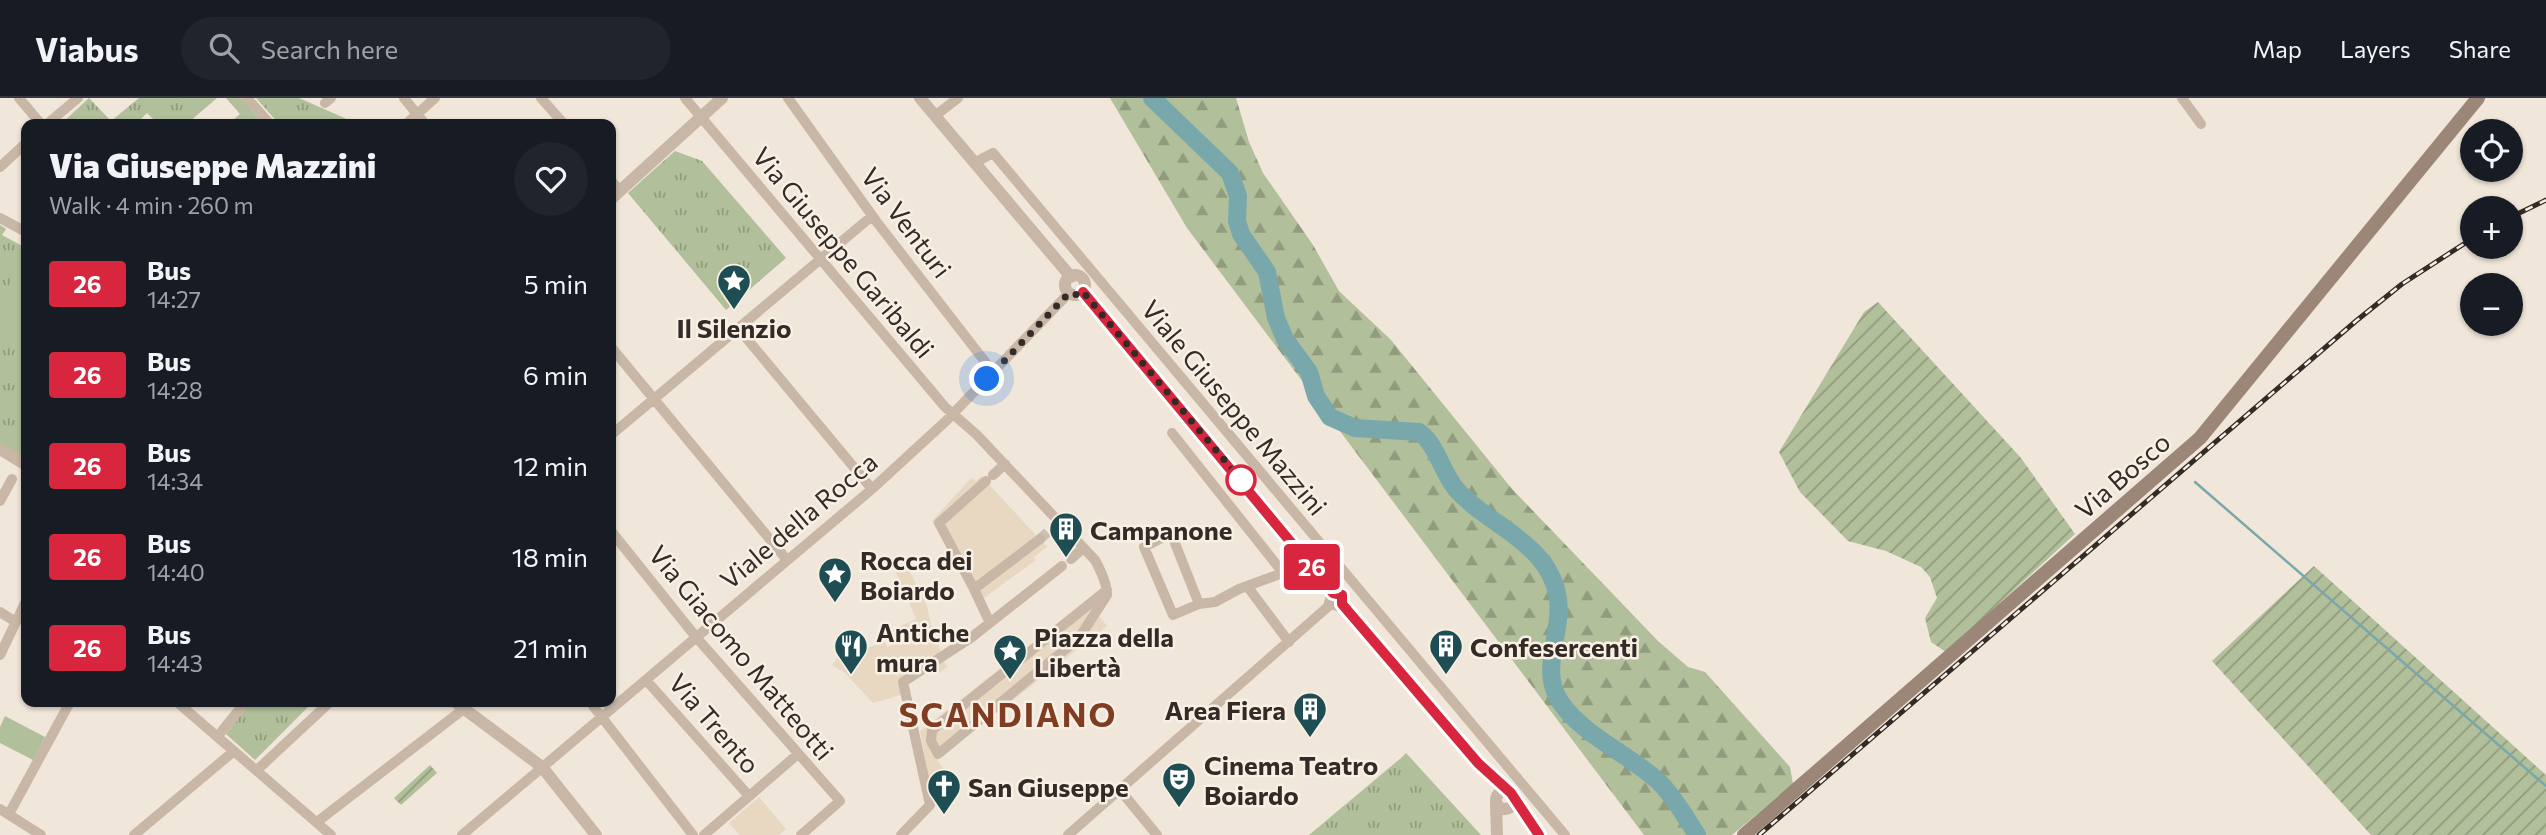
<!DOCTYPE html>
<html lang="en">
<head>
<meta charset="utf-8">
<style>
	:root { --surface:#171b24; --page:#20242c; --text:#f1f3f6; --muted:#9ea1a6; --line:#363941 }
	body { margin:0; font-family:Commissioner,sans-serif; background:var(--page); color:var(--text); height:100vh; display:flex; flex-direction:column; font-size:26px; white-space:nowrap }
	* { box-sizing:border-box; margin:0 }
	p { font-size:23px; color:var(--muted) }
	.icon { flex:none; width:38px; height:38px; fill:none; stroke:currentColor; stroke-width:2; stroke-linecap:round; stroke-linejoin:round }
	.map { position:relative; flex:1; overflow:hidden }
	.sheet { position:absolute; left:21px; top:21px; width:595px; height:588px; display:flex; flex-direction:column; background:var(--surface); border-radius:14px; box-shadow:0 2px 5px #0004 }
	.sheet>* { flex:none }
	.badge { padding:0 14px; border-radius:5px; font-size:24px; line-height:46px }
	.fabs { position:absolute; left:2460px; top:21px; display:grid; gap:14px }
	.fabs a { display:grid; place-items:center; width:63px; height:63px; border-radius:50%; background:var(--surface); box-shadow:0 2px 5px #0004; font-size:35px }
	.you { position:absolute; width:35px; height:35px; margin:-18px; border:5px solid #fff; border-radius:50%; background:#1a73e8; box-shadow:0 0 0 10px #1a73e833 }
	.map>.badge { position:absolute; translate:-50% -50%; box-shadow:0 0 0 4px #fff }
	.round { display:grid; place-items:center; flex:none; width:74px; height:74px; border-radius:37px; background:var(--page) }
	.head { display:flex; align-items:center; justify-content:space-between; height:119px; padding:0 28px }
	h1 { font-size:33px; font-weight:800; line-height:52px }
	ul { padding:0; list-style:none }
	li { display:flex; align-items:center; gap:21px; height:91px; padding:0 28px }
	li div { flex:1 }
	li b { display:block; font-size:26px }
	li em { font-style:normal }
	li .badge { min-width:77px; font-weight:700; text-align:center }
	header { display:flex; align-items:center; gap:42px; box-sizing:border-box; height:98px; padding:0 35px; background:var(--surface); border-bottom:2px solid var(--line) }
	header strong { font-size:33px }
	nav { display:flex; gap:38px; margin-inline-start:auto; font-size:24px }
	.search { width:490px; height:63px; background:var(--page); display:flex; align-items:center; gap:18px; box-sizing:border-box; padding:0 24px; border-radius:38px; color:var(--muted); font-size:26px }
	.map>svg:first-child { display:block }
	.forest { fill:url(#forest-firs) }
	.park { fill:url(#park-tufts) }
	.garden { fill:url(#garden-furrows) }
	.pitch { fill:#b1bf9a }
	.plaza { fill:#e8d8c1 }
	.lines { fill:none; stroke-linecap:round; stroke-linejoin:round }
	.stream { stroke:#79a8ac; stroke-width:2.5 }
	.river { stroke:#79a8ac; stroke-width:18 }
	.minor-tunnel { stroke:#cac1b5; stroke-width:10; stroke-dasharray:10 5; stroke-linecap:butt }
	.minor { stroke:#c8b7a6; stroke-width:10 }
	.tertiary { stroke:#c8b7a6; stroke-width:12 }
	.secondary { stroke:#9b8677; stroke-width:14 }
	.rail-casing { stroke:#342b27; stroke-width:5 }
	.rail { stroke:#f8f0e5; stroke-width:2.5; stroke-dasharray:8; stroke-linecap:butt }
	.line-casing { stroke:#fff; stroke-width:16 }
	.line { stroke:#d7263d; stroke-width:10 }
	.walk { stroke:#342b27; stroke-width:7; stroke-dasharray:0 12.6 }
	.stop-dot { fill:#fff; stroke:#d7263d; stroke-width:3.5 }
	.labels { text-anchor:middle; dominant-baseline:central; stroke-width:5; stroke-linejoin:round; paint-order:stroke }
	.street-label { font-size:26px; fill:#342b27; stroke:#f8f0e5 }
	.poi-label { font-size:26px; font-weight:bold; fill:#342b27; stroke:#f8f0e5; text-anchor:start }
	.district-label { font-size:33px; font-weight:bold; letter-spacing:2px; fill:#803d22; stroke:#f8f0e5 }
</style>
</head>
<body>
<header>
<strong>Viabus</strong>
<div class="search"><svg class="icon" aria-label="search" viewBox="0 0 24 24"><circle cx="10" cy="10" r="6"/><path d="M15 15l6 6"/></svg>Search here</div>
<nav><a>Map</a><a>Layers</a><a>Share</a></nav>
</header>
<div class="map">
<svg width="2546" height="737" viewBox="0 0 2546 737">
	<defs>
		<pattern id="forest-firs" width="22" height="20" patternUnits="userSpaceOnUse" patternTransform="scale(1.75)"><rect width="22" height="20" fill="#b1bf9a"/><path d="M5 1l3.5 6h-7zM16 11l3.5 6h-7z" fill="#919b7e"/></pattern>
		<pattern id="park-tufts" width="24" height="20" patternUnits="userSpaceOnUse" patternTransform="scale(1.75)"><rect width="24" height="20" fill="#b1bf9a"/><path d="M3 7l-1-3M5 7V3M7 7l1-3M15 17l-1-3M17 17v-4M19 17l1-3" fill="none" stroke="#919b7e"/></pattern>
		<pattern id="garden-furrows" width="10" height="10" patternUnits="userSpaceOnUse" patternTransform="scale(1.75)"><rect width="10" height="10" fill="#b1bf9a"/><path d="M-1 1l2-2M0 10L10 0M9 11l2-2" fill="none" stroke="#919b7e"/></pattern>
	</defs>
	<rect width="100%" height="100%" fill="#f0e6d9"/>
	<path class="forest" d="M 1110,0 L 1236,0 L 1249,44 L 1263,75 L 1313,147 L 1339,193 L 1391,242 L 1512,391 L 1658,543 L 1688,569 L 1705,574 L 1790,669 L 1793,686 L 1732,737 L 1644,737 L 1187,130 Z"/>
	<path class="park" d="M 89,0 L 111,23 L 139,0 L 217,0 L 189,24 L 190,26 L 158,26 L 147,15 L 136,26 L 61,26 Z
		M 226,0 L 241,0 L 263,26 L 235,26 L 232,23 L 240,16 Z
		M 256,0 L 299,0 L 358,26 L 279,26 Z
		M 675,53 L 702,63 L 786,160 L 726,212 L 628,95 Z
		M 0,127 L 6,131 L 2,137 L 26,150 L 26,361 L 0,346 Z
		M 251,604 L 313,604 L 255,662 L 226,636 Z
		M 1406,655 L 1481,737 L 1309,737 L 1401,660 Z"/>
	<path class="garden" d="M 1878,204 L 2021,360 L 2075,436 L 1946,554 L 1931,544 L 1925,520 L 1937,500 L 1930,479 L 1921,469 L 1886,453 L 1848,443 L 1800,394 L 1779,354 L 1864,214 Z
		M 2314,468 L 2546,677 L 2546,737 L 2371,737 L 2212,563 Z
		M 430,667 L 437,675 L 401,707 L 394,700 Z"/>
	<path class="pitch" d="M 20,164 L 26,167 L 26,246 L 0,233 L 0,205 Z
		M 5,618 L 45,639 L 33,662 L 0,645 L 0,629 Z"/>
	<path class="plaza" d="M 981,378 L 1047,449 L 1034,459 L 1036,462 L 977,505 L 932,423 L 971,380 L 976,383 Z
		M 906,466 L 927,508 L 932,531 L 947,569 L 938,576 L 931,566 L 908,585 L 911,594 L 873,605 L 845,575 L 832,567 L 843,552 L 844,558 L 884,544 L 888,549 L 898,543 L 892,532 L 916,521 L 895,472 Z
		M 1087,503 L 1107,528 L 937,662 L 948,677 L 931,691 L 920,633 Z
		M 759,699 L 786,731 L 779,737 L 740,737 L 729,725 Z"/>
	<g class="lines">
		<path class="stream" d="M 2195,384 L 2546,688"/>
		<path class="river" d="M 1152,0 L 1230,75 L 1238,98 L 1237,123 L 1241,136 L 1267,174 L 1276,220 L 1285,241 L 1309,274 L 1316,298 L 1330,319 L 1355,330 L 1419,334 C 1438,348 1441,373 1456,391 C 1489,429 1550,444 1558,501 C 1563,536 1538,572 1561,605 C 1586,640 1630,656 1660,685 C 1675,700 1686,720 1697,737"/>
		<path class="minor-tunnel" d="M 1040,441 L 1049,433"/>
		<path class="minor" d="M 19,0 L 41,26
			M 247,0 L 270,26
			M 404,0 L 425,26
			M 541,0 L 564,26
			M 685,0 L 945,309 L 977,337 L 1095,462 C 1101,473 1107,485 1107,497 L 1079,540 L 938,656 L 931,643 L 932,632 L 1107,492
			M 788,0 L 876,123 L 993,274
			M 2182,0 L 2201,26
			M 325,5 L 331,0
			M 936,17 L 958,0
			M 47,26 L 78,0
			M 406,26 L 435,0
			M 974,65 L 993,55 L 1565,737
			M 0,69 L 26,45
			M 611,82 L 620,94
			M 0,120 L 26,134
			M 738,230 L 872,391
			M 611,249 L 787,462
			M 1172,335 L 1284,476
			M 611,337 L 872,118
			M 993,377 L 1005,366
			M 986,383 L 939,425 L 974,491 L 1040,441
			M 0,403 L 12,381
			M 611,433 L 696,539 L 840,703 L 801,737
			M 1071,461 L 1083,450
			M 1247,488 L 1289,544
			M 974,491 L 990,525
			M 1199,506 L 1171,435 L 1144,449 L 1173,517 L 1199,506 L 1215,504 L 1239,491 L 1310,465
			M 0,514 L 16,524
			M 0,557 L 26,503
			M 646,582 L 749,698
			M 177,604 L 331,737
			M 590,604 L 693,737
			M 218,638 L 245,604
			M 257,672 L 330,604
			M 1120,692 L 1157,737
			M 0,711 L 41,737
			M 9,716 L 70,604
			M 317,724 L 465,610
			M 134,737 L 234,653
			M 462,737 L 872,391 L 946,323 L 1069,195
			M 704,737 L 798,656
			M 901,737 L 930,707 L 903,584 L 972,539 L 1062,468
			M 1068,737 L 1331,506"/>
		<path class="tertiary" d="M 920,0 L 1071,179
			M 611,101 L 722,0
			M1065 187a10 10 0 1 1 20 0a10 10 0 1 1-20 0Z
			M 1083,194 L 1333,495 L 1342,497 L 1341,508 L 1330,505 L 1333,495
			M 0,351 L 26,367
			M 1342,506 L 1477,665 L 1506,693
			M 455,604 L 542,669 L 596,737
			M1496 702a9 9 0 1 1 18 0a9 9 0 1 1-18 0Z
			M 1513,699 L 1539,737
			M 1496,705 L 1497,737"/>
		<path class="secondary" d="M 1744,737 L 2200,340 L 2478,0"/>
		<g class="rail-casing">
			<path id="rail" d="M 2511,119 L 2546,102
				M 1759,737 L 2356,223 L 2402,186 L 2473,140"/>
		</g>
		<use href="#rail" class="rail"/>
	</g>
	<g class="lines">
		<g class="line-casing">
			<path id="line" d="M 1083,194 L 1333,495 L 1342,497 L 1342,506 L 1478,665 L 1511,695 L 1539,737"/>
		</g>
		<use href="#line" class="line"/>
		<path class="walk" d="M 987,281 L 1069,195 L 1078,197 L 1083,194 L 1241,382"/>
	</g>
	<defs>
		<g id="sight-pin" transform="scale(1.75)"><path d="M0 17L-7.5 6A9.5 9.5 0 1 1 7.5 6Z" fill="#1e4e54" stroke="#f8f0e5"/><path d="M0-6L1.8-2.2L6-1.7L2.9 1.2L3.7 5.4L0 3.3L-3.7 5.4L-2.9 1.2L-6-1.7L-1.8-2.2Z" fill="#fff"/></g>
		<g id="building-pin" transform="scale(1.75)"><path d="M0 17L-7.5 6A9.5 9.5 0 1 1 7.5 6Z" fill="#1e4e54" stroke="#f8f0e5"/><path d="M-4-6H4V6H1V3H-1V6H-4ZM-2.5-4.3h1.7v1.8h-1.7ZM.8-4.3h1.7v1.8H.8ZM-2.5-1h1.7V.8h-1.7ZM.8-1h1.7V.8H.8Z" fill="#fff"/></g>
		<g id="restaurant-pin" transform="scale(1.75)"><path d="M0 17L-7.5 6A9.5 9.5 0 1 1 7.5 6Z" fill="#1e4e54" stroke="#f8f0e5"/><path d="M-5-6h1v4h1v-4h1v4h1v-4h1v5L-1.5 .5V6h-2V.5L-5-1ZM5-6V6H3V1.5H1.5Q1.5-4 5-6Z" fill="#fff"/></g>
		<g id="theatre-pin" transform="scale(1.75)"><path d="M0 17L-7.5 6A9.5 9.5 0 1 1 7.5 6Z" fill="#1e4e54" stroke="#f8f0e5"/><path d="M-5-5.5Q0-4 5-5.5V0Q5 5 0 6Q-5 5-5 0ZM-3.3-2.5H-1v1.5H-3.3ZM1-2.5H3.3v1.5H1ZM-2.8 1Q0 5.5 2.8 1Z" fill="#fff"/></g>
		<g id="church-pin" transform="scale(1.75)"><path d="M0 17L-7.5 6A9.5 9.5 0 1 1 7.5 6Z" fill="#1e4e54" stroke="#f8f0e5"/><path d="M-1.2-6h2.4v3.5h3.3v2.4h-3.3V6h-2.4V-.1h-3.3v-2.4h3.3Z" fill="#fff"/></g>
	</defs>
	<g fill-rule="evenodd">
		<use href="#sight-pin" x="734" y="183"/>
		<use href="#building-pin" x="1066" y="431"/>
		<use href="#sight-pin" x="835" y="476"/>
		<use href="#restaurant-pin" x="851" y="548"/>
		<use href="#building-pin" x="1446" y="548"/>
		<use href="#sight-pin" x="1010" y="553"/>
		<use href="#building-pin" x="1310" y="611"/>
		<use href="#theatre-pin" x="1179" y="681"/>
		<use href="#church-pin" x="944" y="688"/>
	</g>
	<circle class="stop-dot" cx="1241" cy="382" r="14"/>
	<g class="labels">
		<g class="street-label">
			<text transform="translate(907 124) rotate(53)">Via Venturi</text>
			<text transform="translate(844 154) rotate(50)">Via Giuseppe Garibaldi</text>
			<text transform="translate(1235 309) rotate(50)">Viale Giuseppe Mazzini</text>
			<text transform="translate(2122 377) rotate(-41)">Via Bosco</text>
			<text transform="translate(798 422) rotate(-40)">Viale della Rocca</text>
			<text transform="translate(742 554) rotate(50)">Via Giacomo Matteotti</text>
			<text transform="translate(715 625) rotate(49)">Via Trento</text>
		</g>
		<g class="poi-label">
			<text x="734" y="229" text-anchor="middle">Il Silenzio</text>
			<text x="1090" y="431">Campanone</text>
			<text x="860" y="461">Rocca dei<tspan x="860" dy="30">Boiardo</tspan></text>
			<text x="876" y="533">Antiche<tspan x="876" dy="30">mura</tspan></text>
			<text x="1034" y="538">Piazza della<tspan x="1034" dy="30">Libertà</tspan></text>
			<text x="1470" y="548">Confesercenti</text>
			<text x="1286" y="611" text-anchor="end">Area Fiera</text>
			<text x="1204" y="666">Cinema Teatro<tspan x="1204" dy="30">Boiardo</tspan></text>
			<text x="968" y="688">San Giuseppe</text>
		</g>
		<g class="district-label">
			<text x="1008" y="615">SCANDIANO</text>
		</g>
	</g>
</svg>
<div class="fabs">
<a><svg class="icon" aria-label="locate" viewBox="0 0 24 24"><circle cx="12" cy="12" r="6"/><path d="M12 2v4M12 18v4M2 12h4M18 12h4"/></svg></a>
<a>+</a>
<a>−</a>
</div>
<div class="you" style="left:987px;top:281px"></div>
<b class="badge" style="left:1312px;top:469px;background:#d7263d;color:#fff">26</b>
<section class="sheet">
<div class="head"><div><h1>Via Giuseppe Mazzini</h1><p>Walk · 4 min · 260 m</p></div><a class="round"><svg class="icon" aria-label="heart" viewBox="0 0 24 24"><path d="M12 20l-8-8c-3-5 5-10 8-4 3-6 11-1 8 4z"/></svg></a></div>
<ul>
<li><span class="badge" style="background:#d7263d;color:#fff">26</span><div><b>Bus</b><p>14:27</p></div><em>5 min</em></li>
<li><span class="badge" style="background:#d7263d;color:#fff">26</span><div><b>Bus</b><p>14:28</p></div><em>6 min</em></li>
<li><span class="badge" style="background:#d7263d;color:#fff">26</span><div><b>Bus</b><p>14:34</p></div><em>12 min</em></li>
<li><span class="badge" style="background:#d7263d;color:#fff">26</span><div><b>Bus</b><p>14:40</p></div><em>18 min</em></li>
<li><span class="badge" style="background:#d7263d;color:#fff">26</span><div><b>Bus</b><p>14:43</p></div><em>21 min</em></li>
</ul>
</section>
</div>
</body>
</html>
